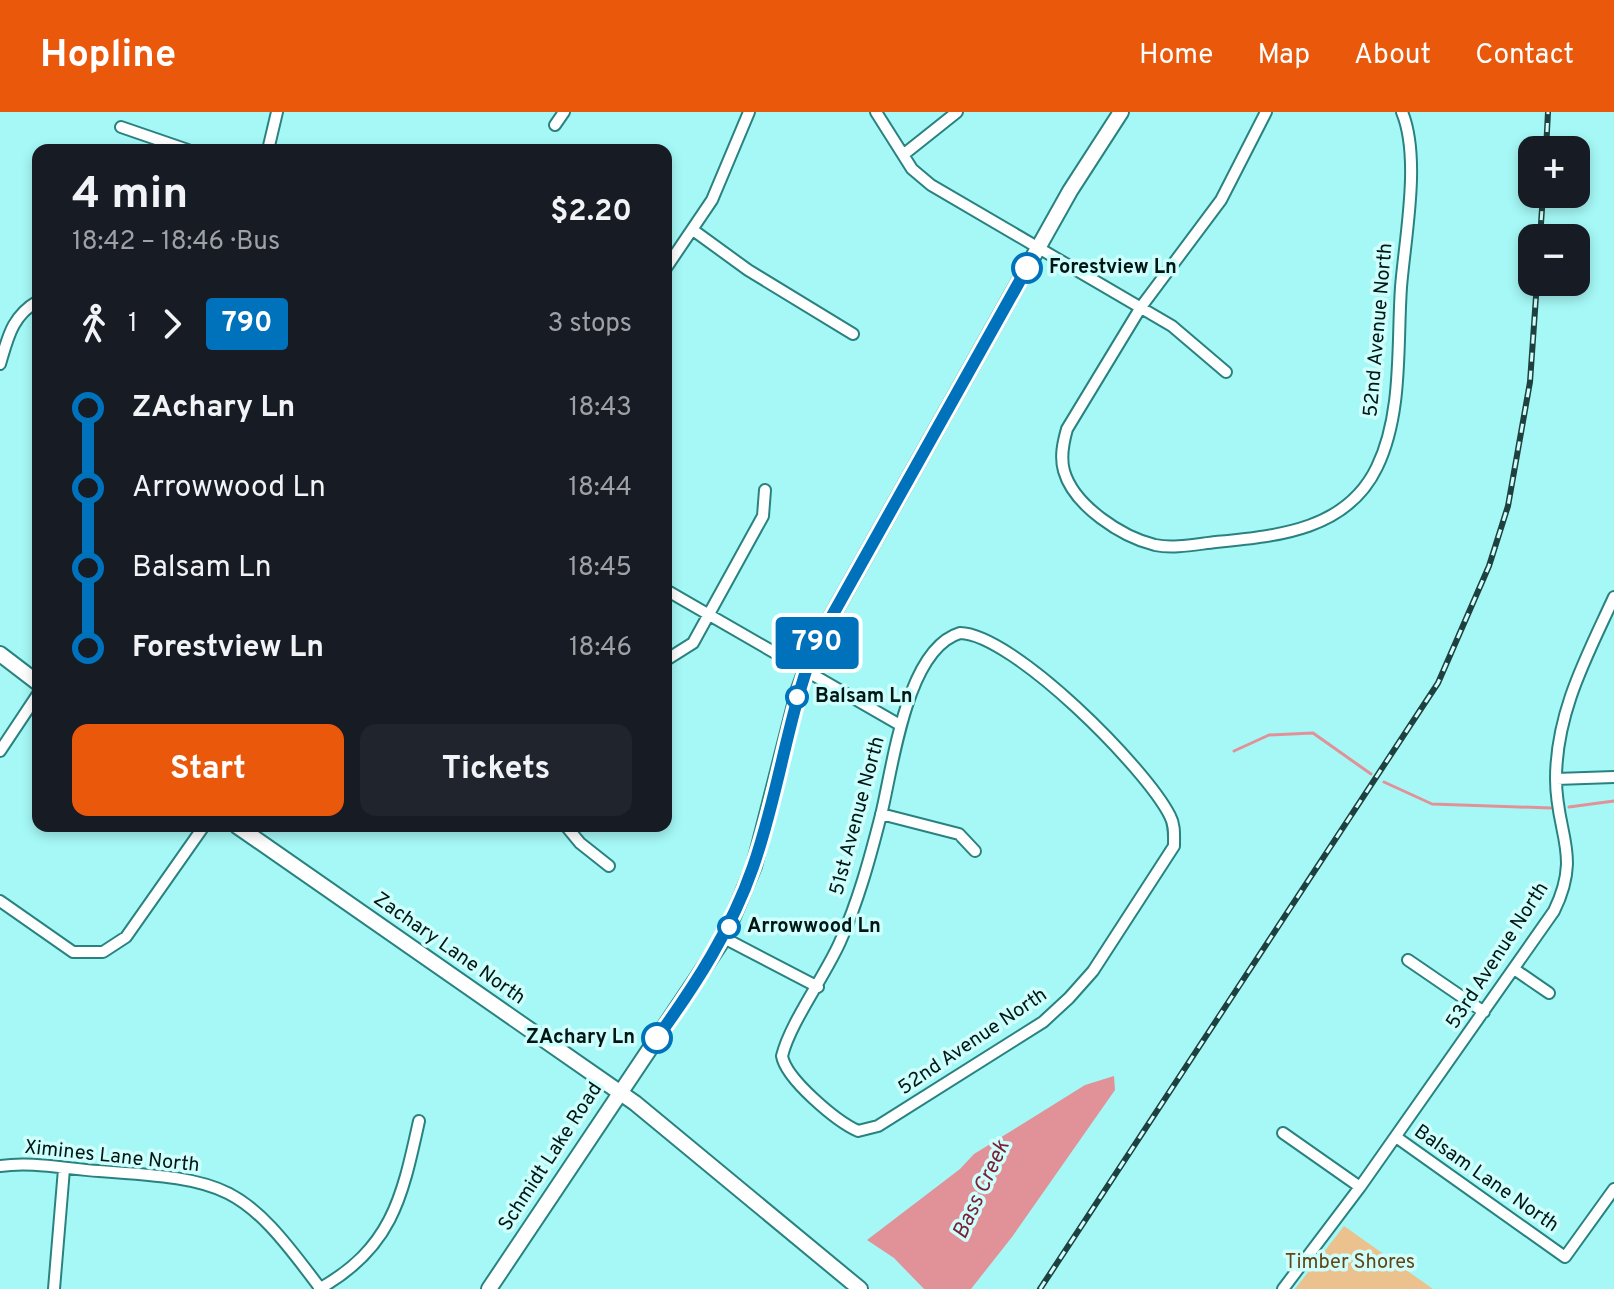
<!DOCTYPE html>
<html lang="en">
<head>
<meta charset="utf-8">
<style>
	:root { --surface:#171b24; --page:#20242c; --text:#f1f3f6; --muted:#9ea1a6; --accent:#ea580c }
	body { margin:0; font-family:Overpass,sans-serif; background:var(--page); color:var(--text); height:100vh; display:flex; flex-direction:column; font-size:30px; white-space:nowrap }
	* { box-sizing:border-box; margin:0 }
	p { font-size:26px; color:var(--muted) }
	.icon { flex:none; width:44px; height:44px; fill:none; stroke:currentColor; stroke-width:2; stroke-linecap:round; stroke-linejoin:round }
	.map { position:relative; flex:1; overflow:hidden }
	.side { position:absolute; left:32px; top:32px; width:640px; height:688px; display:flex; flex-direction:column; background:var(--surface); border-radius:16px; box-shadow:0 4px 12px #0003 }
	.side>* { flex:none }
	.badge { padding:0 16px; border-radius:6px; font-size:28px; line-height:52px }
	.fabs { position:absolute; left:1518px; top:24px; display:grid; gap:16px }
	.fabs a { display:grid; place-items:center; width:72px; height:72px; border-radius:16px; background:var(--surface); box-shadow:0 4px 12px #0003; font-size:40px }
	.map>.badge { position:absolute; translate:-50% -50%; box-shadow:0 0 0 4px #fff }
	.legs { display:flex; align-items:center; gap:12px; height:88px; padding:0 40px; font-size:26px }
	.legs p { margin-inline-start:auto }
	.overview { display:flex; align-items:center; justify-content:space-between; height:136px; padding:0 40px }
	h1 { font-size:44px; font-weight:700; line-height:60px }
	.cta { display:flex; gap:16px; margin-top:auto; padding:16px 40px }
	.cta a { flex:1; height:92px; border-radius:16px; background:var(--accent); color:#fff; font-size:32px; font-weight:700; line-height:92px; text-align:center }
	.cta a+a { background:var(--page); color:var(--text) }
	ul { padding:0 40px; list-style:none }
	li { display:flex; align-items:center; gap:28px; height:80px; font-size:30px }
	li i { display:grid; place-items:center; width:12px; height:100%; margin:0 10px; background:currentColor }
	li i::after { content:''; width:20px; height:20px; margin:-10px; border:6px solid; border-radius:50%; background:var(--surface) }
	li p { margin-inline-start:auto }
	li:first-child i { background:linear-gradient(#0000 50%,currentColor 0) }
	li:last-child i { background:linear-gradient(currentColor 50%,#0000 0) }
	header { display:flex; align-items:center; gap:48px; box-sizing:border-box; height:112px; padding:0 40px; background:var(--accent); color:#fff }
	header strong { font-size:38px }
	nav { display:flex; gap:44px; margin-inline-start:auto; font-size:28px }
	.map>svg:first-child { display:block }
	.green { fill:#ebc28d }
	.water { fill:#e19299 }
	.lines { fill:none; stroke-linecap:round; stroke-linejoin:round }
	.stream { stroke:#e19299; stroke-width:3 }
	.street-casing { stroke:#2a8280; stroke-width:14 }
	.secondary-casing { stroke:#2a8280; stroke-width:18 }
	.street { stroke:#fff; stroke-width:10 }
	.secondary { stroke:#fff; stroke-width:14 }
	.rail-casing { stroke:#1e403f; stroke-width:6 }
	.rail { stroke:#cffffd; stroke-width:3; stroke-dasharray:9; stroke-linecap:butt }
	.line-1-casing { stroke:#fff; stroke-width:18 }
	.line-1 { stroke:#0072bc; stroke-width:12 }
	.stop-1-dot { fill:#fff; stroke:#0072bc; stroke-width:4 }
	.labels { text-anchor:middle; dominant-baseline:central; stroke-width:7; stroke-linejoin:round; paint-order:stroke }
	.stop-label { font-size:20px; font-weight:bold; fill:#001716; stroke:#cffffd; text-anchor:start }
	.street-label { font-size:20px; fill:#001716; stroke:#cffffd }
	.park-label { font-size:20px; fill:#644515; stroke:#cffffd }
	.water-label { font-size:22px; font-style:italic; fill:#7c2033; stroke:#cffffd }
</style>
</head>
<body>
<header>
<strong>Hopline</strong>
<nav><a>Home</a><a>Map</a><a>About</a><a>Contact</a></nav>
</header>
<div class="map">
<svg width="1614" height="1177" viewBox="0 0 1614 1177">
	<rect width="100%" height="100%" fill="#a5f8f6"/>
	<path class="green" d="M 1344,1114 L 1433,1177 L 1295,1177 Z"/>
	<path class="water" d="M 1114,964 L 1115,978 L 1012,1125 L 971,1177 L 924,1177 L 894,1146 L 867,1128 L 960,1057 L 974,1042 L 1085,973 Z"/>
	<g class="lines">
		<path class="stream" d="M 1234,639 L 1269,623 L 1313,621 L 1371,662
			M 1384,670 L 1432,692 L 1551,696
			M 1569,695 L 1614,689"/>
		<g class="street-casing">
			<path id="street" d="M 876,0 L 912,57 L 931,73 L 1172,214 L 1226,260
				M 1266,0 L 1221,88 L 1141,195 L 1067,317 C 1063,331 1060,345 1064,359 C 1074,394 1122,425 1155,433 C 1174,437 1197,432 1216,430 C 1278,424 1347,418 1377,355 C 1403,301 1397,233 1401,175 C 1405,125 1421,46 1402,0
				M 555,13 L 564,0
				M 121,15 L 188,38
				M 268,38 L 277,0
				M 903,43 L 957,0
				M 693,118 L 748,158 L 853,222
				M 666,156 L 712,88 L 749,0
				M 0,252 C 8,225 12,204 38,189
				M 666,478 L 900,613
				M 960,521 C 1013,522 1146,656 1170,704 C 1175,713 1174,723 1174,734 L 1093,859 L 1069,886 L 1043,910 L 878,1014 L 858,1019 C 836,1009 786,967 782,944 C 790,911 825,864 840,830 C 858,790 870,746 881,703 C 893,655 906,537 960,521 Z
				M 666,548 L 693,531 L 763,404 L 765,378
				M 0,639 L 38,582
				M 1556,667 L 1614,665
				M 881,702 L 959,722 L 975,739
				M 566,714 L 580,731 L 609,754
				M 0,789 L 73,840 L 103,840 L 126,825 L 204,714
				M 724,826 L 818,875
				M 1408,848 L 1484,900
				M 1514,857 L 1549,881
				M 1283,1021 L 1360,1075
				M 1396,1025 L 1565,1145 L 1614,1077
				M 0,1054 C 32,1049 66,1057 99,1059 C 228,1068 242,1071 320,1176
				M 54,1177 L 64,1057
				M 319,1177 C 392,1136 402,1086 419,1009
				M 1283,1177 L 1360,1075 L 1554,799 C 1582,742 1556,722 1556,667 C 1556,600 1587,544 1614,485"/>
		</g>
		<g class="secondary-casing">
			<path id="secondary" d="M 0,542 L 38,571
				M 237,714 L 635,991 L 860,1177
				M 489,1177 L 724,826 L 754,754 L 799,577 L 814,536 L 1070,79 L 1121,0"/>
		</g>
		<use href="#street" class="street"/>
		<use href="#secondary" class="secondary"/>
		<g class="rail-casing">
			<path id="rail" d="M 1546,38 L 1548,0
				M 1540,126 L 1543,82
				M 1040,1177 L 1438,571 L 1489,454 L 1508,394 L 1530,270 L 1537,170"/>
		</g>
		<use href="#rail" class="rail"/>
	</g>
	<g class="lines">
		<g class="line-1-casing">
			<path id="line-1" d="M 657,926 C 696,872 731,818 753,755 C 778,684 787,608 814,536 L 1027,156"/>
		</g>
		<use href="#line-1" class="line-1"/>
	</g>
	<g class="stop-1-dot">
		<circle cx="1027" cy="156" r="14"/>
		<circle cx="797" cy="585" r="10"/>
		<circle cx="729" cy="815" r="10"/>
		<circle cx="657" cy="926" r="14"/>
	</g>
	<g class="labels">
		<g class="stop-label">
			<text x="1049" y="156">Forestview Ln</text>
			<text x="815" y="585">Balsam Ln</text>
			<text x="747" y="815">Arrowwood Ln</text>
			<text x="635" y="926" text-anchor="end">ZAchary Ln</text>
		</g>
		<g class="street-label">
			<text transform="translate(1379 218) rotate(-85)">52nd Avenue North</text>
			<text transform="translate(858 704) rotate(-75)">51st Avenue North</text>
			<text transform="translate(449 837) rotate(35)">Zachary Lane North</text>
			<text transform="translate(1498 844) rotate(-57)">53rd Avenue North</text>
			<text transform="translate(973 930) rotate(-34)">52nd Avenue North</text>
			<text transform="translate(112 1045) rotate(6)">Ximines Lane North</text>
			<text transform="translate(551 1045) rotate(-57)">Schmidt Lake Road</text>
			<text transform="translate(1486 1067) rotate(35)">Balsam Lane North</text>
		</g>
		<g class="park-label">
			<text x="1350" y="1151">Timber Shores</text>
		</g>
		<g class="water-label">
			<text transform="translate(982 1078) rotate(-65)">Bass Creek</text>
		</g>
	</g>
</svg>
<div class="fabs">
<a>+</a>
<a>−</a>
</div>
<b class="badge" style="left:817px;top:531px;background:#0072bc;color:#fff">790</b>
<section class="side">
<div class="overview"><div><h1>4 min</h1><p>18:42 – 18:46 · Bus</p></div><b>$2.20</b></div>
<div class="legs"><svg class="icon" aria-label="walk" viewBox="0 0 24 24"><circle cx="13" cy="4" r="2"/><path d="M13 8l-2 6 4 7M11 14l-3 7M7 12l3-4h3l4 4"/></svg>1<svg class="icon" aria-label="forward" viewBox="0 0 24 24"><path d="M9 5l7 7-7 7"/></svg><b class="badge" style="background:#0072bc;color:#fff">790</b><p>3 stops</p></div>
<ul>
<li><i style="color:#0072bc"></i><b>ZAchary Ln</b><p>18:43</p></li>
<li><i style="color:#0072bc"></i><span>Arrowwood Ln</span><p>18:44</p></li>
<li><i style="color:#0072bc"></i><span>Balsam Ln</span><p>18:45</p></li>
<li><i style="color:#0072bc"></i><b>Forestview Ln</b><p>18:46</p></li>
</ul>
<div class="cta"><a>Start</a><a>Tickets</a></div>
</section>
</div>
</body>
</html>
